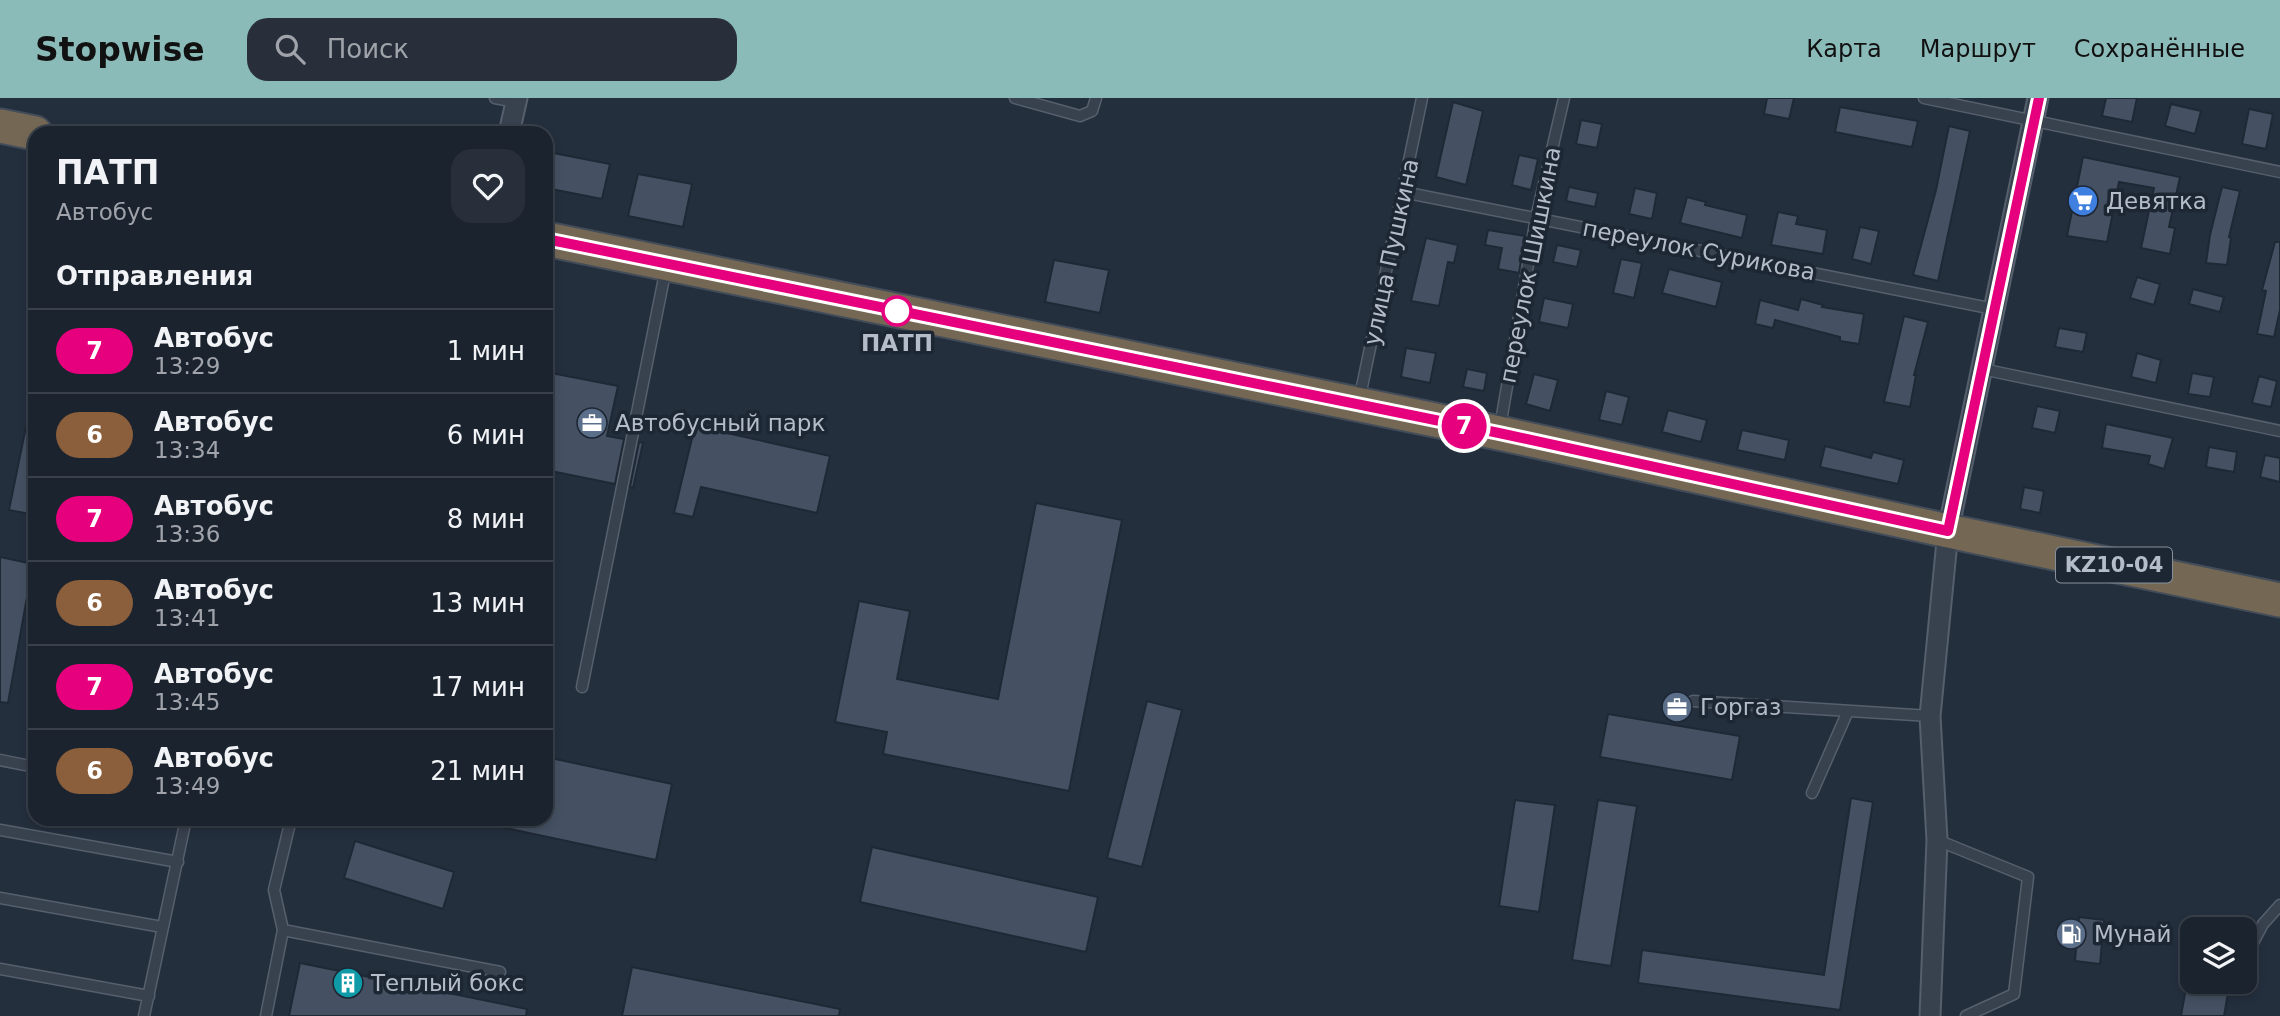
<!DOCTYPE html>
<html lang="ru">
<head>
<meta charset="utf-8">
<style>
	:root { --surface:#1b232e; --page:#282f3a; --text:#f1f3f6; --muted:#a0a4aa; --line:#39404a; --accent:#8bbbb9 }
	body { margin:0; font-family:"DejaVu Sans",sans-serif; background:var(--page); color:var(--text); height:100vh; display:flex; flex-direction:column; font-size:26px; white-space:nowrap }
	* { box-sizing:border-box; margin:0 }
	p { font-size:23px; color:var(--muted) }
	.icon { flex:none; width:38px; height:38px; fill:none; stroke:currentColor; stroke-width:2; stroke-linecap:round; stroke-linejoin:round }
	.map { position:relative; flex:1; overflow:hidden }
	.sheet { position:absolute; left:28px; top:28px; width:525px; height:700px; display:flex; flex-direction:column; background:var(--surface); border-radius:21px; box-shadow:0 4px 10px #0003,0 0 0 2px var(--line) }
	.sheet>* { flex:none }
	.badge { padding:0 14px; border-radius:23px; font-size:24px; line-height:46px }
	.fabs { position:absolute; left:2180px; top:819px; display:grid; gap:14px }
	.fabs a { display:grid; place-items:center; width:77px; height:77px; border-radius:14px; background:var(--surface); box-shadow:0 4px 10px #0003,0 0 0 2px var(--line); font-size:35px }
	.map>.badge { position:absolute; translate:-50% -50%; box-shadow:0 0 0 4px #fff }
	h2 { padding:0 28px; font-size:26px; line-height:63px }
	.round { display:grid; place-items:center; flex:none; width:74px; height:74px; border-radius:21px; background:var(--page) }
	.head { display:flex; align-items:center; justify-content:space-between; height:119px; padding:0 28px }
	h1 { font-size:33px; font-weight:700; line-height:52px }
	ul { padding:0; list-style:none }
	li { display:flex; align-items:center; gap:21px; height:84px; padding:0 28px; border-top:2px solid var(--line) }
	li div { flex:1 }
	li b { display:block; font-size:26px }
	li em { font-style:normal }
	li .badge { min-width:77px; font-weight:700; text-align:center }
	header { display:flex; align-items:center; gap:42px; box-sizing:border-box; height:98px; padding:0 35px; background:var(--accent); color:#111 }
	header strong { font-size:33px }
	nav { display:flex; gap:38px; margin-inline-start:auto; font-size:24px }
	.search { width:490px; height:63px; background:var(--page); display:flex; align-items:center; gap:18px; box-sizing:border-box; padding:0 24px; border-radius:21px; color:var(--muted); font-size:26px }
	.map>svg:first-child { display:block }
	.building { fill:#455162; stroke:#1f2835; stroke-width:2 }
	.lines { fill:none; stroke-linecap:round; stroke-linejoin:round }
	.lane-casing { stroke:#565f6c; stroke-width:13 }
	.street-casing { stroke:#565f6c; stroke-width:23 }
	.highway-casing { stroke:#434c59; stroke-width:37 }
	.lane { stroke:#38414e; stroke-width:10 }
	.street { stroke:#38414e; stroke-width:19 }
	.highway { stroke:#746855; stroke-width:33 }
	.line-casing { stroke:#fff; stroke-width:16 }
	.line { stroke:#e6007e; stroke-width:10 }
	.stop-dot { fill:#fff; stroke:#e6007e; stroke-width:3.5 }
	.labels { text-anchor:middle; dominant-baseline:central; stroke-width:7; stroke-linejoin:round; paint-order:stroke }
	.shield { fill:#1d2633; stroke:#878f9c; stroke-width:2 }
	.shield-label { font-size:21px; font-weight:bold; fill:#b4bcc9 }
	.poi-label { font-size:23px; fill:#b4bcc9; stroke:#1d2633; text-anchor:start }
	.street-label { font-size:23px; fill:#b4bcc9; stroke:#1d2633 }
	.stop-label { font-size:23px; font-weight:bold; fill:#b4bcc9; stroke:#1d2633 }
</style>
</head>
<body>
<header>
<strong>Stopwise</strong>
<div class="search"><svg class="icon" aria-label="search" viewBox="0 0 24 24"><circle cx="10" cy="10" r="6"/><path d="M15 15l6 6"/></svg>Поиск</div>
<nav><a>Карта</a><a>Маршрут</a><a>Сохранённые</a></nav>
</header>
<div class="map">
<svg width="2280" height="918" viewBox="0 0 2280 918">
	<rect width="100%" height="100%" fill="#242f3e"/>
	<path class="building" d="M 1767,0 L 1794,0 L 1789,21 L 1764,16 Z
		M 2106,0 L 2137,0 L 2132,24 L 2102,18 Z
		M 1453,4 L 1483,13 L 1466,87 L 1436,79 Z
		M 2171,6 L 2201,13 L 2195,36 L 2165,28 Z
		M 1840,9 L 1918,23 L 1912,49 L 1835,34 Z
		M 2249,11 L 2273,16 L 2266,51 L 2242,46 Z
		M 1581,22 L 1602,26 L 1597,50 L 1576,46 Z
		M 1949,28 L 1970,33 L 1938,183 L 1913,177 L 1936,92 Z
		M 553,55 L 610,66 L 602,101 L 546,90 Z
		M 1519,57 L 1538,61 L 1531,92 L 1512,87 Z
		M 2083,59 L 2180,79 L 2169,129 L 2175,130 L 2170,156 L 2141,150 L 2154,90 L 2119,84 L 2107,144 L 2067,138 Z
		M 638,76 L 692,86 L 683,129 L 628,118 Z
		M 1569,89 L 1598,95 L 1595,109 L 1566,103 Z
		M 2222,89 L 2240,93 L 2229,139 L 2231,140 L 2227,167 L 2206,165 L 2210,137 Z
		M 1635,90 L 1657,95 L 1652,121 L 1629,116 Z
		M 1687,99 L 1706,104 L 1705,107 L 1747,117 L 1742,140 L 1680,125 Z
		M 1778,114 L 1798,118 L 1796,126 L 1827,132 L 1823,156 L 1771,147 Z
		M 1860,129 L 1879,133 L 1871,166 L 1852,161 Z
		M 1488,132 L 1525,138 L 1519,175 L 1498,171 L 1502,150 L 1485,147 Z
		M 1426,140 L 1458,147 L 1454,165 L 1448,164 L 1439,208 L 1411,203 Z
		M 2275,144 L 2280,144 L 2280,212 L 2274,239 L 2257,236 L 2266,193 L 2262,192 Z
		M 1557,147 L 1581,152 L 1577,169 L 1553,164 Z
		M 1621,161 L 1642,165 L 1634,200 L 1613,195 Z
		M 1054,162 L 1109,172 L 1100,215 L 1045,204 Z
		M 1669,171 L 1722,184 L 1716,209 L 1662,195 Z
		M 2137,179 L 2160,186 L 2154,207 L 2130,200 Z
		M 2193,191 L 2224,199 L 2220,214 L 2189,206 Z
		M 1544,200 L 1573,206 L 1568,230 L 1539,224 Z
		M 1801,201 L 1823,207 L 1822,209 L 1864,216 L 1859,246 L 1840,243 L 1840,239 L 1775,222 L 1773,230 L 1755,226 L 1760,202 L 1798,212 Z
		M 1904,218 L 1928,224 L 1914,277 L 1916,277 L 1910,309 L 1884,304 Z
		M 2059,230 L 2087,235 L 2083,254 L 2055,249 Z
		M 1406,250 L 1436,255 L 1430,285 L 1401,279 Z
		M 2137,255 L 2161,262 L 2156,285 L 2131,279 Z
		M 1467,271 L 1487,275 L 1484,293 L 1463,289 Z
		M 546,274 L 618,288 L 607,338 L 624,341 L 615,386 L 546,372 Z
		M 2192,275 L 2214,279 L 2210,299 L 2188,296 Z
		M 1534,276 L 1558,282 L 1550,313 L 1526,306 Z
		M 2259,278 L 2277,283 L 2271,309 L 2252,305 Z
		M 1606,293 L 1629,299 L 1622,327 L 1599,322 Z
		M 2037,308 L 2060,313 L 2055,335 L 2032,330 Z
		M 1668,312 L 1707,322 L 1701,344 L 1662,334 Z
		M 28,319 L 35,320 L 35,417 L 9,412 Z
		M 2106,326 L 2173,340 L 2164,371 L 2148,366 L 2150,358 L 2102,350 Z
		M 695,328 L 830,358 L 817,415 L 701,389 L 693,419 L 674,415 Z
		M 1742,332 L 1789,342 L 1785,362 L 1737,352 Z
		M 639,344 L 643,345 L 633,390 L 630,389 Z
		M 1825,348 L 1871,360 L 1873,354 L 1904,362 L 1898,386 L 1820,369 Z
		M 2209,349 L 2237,354 L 2234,374 L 2206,369 Z
		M 2265,357 L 2280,360 L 2280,384 L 2260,379 Z
		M 2024,389 L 2044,393 L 2040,415 L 2020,411 Z
		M 1036,405 L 1122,422 L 1069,693 L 883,656 L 887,634 L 835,624 L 859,503 L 910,513 L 897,581 L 998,601 Z
		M 0,459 L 33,466 L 8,605 L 0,604 Z
		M 1147,603 L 1182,612 L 1142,769 L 1107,760 Z
		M 1608,616 L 1740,638 L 1732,682 L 1600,659 Z
		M 546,659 L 672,686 L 656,762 L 496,728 L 496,721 L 546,721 Z
		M 1851,700 L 1873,704 L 1840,912 L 1638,885 L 1642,852 L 1824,877 Z
		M 1515,702 L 1555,707 L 1539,814 L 1499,808 Z
		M 1598,702 L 1637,708 L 1611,868 L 1572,862 Z
		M 355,743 L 454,774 L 443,811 L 344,780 Z
		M 872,749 L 1098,799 L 1086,854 L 860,804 Z
		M 2079,819 L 2104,822 L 2100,866 L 2075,863 Z
		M 300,865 L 527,911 L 526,918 L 289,918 Z
		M 632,869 L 840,911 L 839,918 L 622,918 Z
		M 2187,884 L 2230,884 L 2224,918 L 2181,918 Z"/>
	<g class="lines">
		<g class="lane-casing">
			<path id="lane" d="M 495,0 L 516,4
				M 1015,0 L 1080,18 L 1092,13 L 1096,0
				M 1924,0 L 2280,74
				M 1403,94 L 1994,211
				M 1982,271 L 2280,333
				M 1359,303 L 1422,0
				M 1500,329 L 1536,120 L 1564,0
				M 582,589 L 666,170
				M 1693,603 L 1930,618
				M 0,662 L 35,669
				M 1812,695 L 1848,613
				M 0,732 L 178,764
				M 1937,742 L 2028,779 L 2014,896 L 1966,918
				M 0,800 L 162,829
				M 283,832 L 500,874
				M 2248,854 L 2263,826 L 2280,807
				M 0,871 L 149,898
				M 144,918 L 186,721
				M 266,918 L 283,832 L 274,792 L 291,721"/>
		</g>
		<g class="street-casing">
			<path id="street" d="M 509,35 L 517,0
				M 1930,918 L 1937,742 L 1930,618 L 1948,433 L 2038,0"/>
		</g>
		<g class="highway-casing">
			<path id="highway" d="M 0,28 L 35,35
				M 546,141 L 1499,335 L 1948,433 L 2280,502"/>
		</g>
		<use href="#lane" class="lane"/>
		<use href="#street" class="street"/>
		<use href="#highway" class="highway"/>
	</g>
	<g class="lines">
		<g class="line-casing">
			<path id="line" d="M 546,141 L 1499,335 L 1948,433 L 2039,0"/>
		</g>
		<use href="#line" class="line"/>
	</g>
	<defs>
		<g id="supermarket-disc" transform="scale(1.575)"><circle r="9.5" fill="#3f7fe0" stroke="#1d2633"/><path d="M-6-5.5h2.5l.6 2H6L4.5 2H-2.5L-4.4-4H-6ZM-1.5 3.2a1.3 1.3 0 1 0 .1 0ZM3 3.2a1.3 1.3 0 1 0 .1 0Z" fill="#fff"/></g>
		<g id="office-disc" transform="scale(1.575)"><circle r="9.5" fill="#5c6f8a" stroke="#1d2633"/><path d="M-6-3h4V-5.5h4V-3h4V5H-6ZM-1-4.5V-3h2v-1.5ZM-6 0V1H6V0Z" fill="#fff"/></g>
		<g id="fuel-disc" transform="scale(1.575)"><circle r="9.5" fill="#5c6f8a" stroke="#1d2633"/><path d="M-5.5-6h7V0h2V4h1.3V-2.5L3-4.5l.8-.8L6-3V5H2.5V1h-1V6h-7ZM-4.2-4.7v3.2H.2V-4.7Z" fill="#fff"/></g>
		<g id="building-disc" transform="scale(1.575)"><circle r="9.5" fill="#0f9aa8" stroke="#1d2633"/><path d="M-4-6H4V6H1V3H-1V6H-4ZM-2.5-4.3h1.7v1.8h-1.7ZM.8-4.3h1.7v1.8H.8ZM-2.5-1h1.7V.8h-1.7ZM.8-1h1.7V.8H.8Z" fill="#fff"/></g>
	</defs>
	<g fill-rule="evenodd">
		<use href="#supermarket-disc" x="2083" y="103"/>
		<use href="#office-disc" x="592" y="325"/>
		<use href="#office-disc" x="1677" y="609"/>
		<use href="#fuel-disc" x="2071" y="836"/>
		<use href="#building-disc" x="348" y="885"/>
	</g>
	<circle class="stop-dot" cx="897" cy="213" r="14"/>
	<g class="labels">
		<rect class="shield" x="2056" y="449.5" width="116" height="35" rx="5"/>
		<g class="shield-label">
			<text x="2114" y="467">KZ10-04</text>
		</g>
		<g class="poi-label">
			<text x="2106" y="103">Девятка</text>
			<text x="615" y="325">Автобусный парк</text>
			<text x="1700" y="609">Горгаз</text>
			<text x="2094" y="836">Мунай</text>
			<text x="371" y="885">Теплый бокс</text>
		</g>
		<g class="street-label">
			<text transform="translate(1699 152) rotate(11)">переулок Сурикова</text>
			<text transform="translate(1391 154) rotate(-78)">улица Пушкина</text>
			<text transform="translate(1530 167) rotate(-79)">переулок Шишкина</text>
		</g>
		<g class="stop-label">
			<text x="897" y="245">ПАТП</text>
		</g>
	</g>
</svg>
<div class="fabs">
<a><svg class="icon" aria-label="layers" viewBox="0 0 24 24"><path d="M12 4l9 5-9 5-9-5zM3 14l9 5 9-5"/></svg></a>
</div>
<b class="badge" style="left:1464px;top:328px;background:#e6007e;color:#fff">7</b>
<section class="sheet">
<div class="head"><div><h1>ПАТП</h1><p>Автобус</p></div><a class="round"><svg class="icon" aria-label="heart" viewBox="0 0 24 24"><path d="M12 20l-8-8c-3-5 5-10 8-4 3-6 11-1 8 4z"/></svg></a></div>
<h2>Отправления</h2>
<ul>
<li><span class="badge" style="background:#e6007e;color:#fff">7</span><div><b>Автобус</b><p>13:29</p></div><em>1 мин</em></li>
<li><span class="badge" style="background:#8b5e3c;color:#fff">6</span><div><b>Автобус</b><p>13:34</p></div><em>6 мин</em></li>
<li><span class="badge" style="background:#e6007e;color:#fff">7</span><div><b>Автобус</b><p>13:36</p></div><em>8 мин</em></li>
<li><span class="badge" style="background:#8b5e3c;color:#fff">6</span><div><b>Автобус</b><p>13:41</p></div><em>13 мин</em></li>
<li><span class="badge" style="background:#e6007e;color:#fff">7</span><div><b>Автобус</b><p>13:45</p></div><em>17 мин</em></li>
<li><span class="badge" style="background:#8b5e3c;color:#fff">6</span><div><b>Автобус</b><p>13:49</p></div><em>21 мин</em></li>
</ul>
</section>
</div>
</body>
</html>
